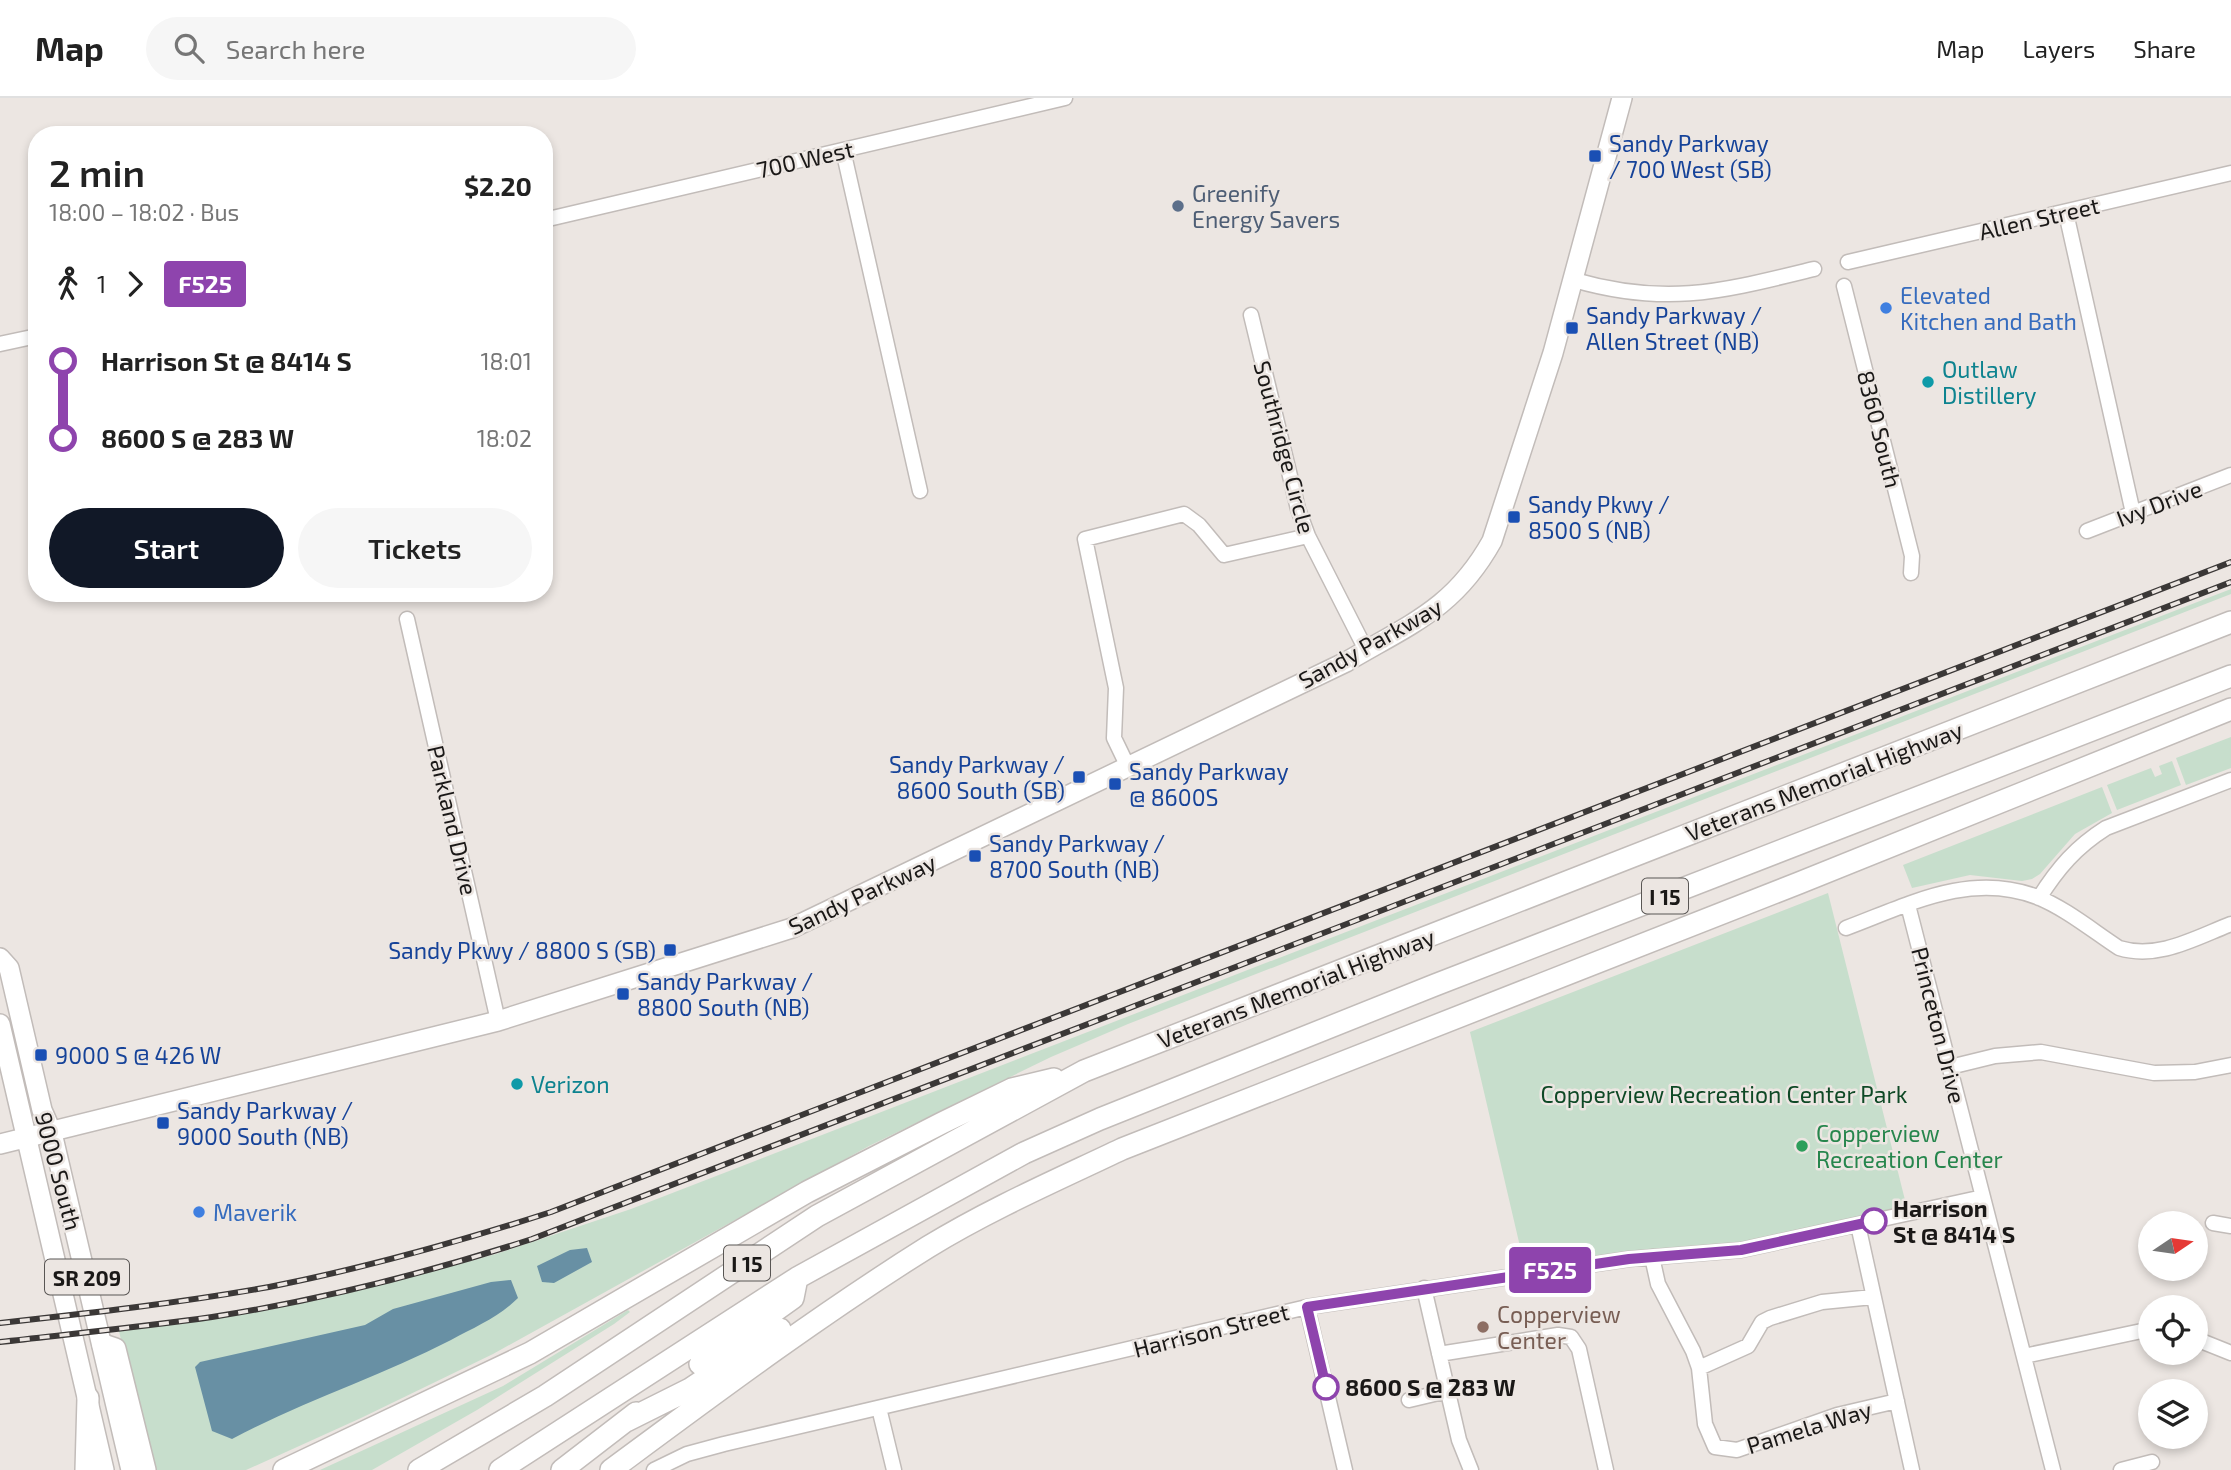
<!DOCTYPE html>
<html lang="en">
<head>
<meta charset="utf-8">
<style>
	:root { --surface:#fff; --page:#f6f6f6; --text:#222; --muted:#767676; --line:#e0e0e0; --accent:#111827 }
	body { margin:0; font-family:"Exo 2",sans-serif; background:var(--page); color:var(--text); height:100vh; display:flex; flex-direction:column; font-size:26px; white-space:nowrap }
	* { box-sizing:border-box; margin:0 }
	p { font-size:23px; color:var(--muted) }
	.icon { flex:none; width:38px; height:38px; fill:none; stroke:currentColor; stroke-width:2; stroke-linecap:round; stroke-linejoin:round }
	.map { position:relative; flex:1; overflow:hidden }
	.details { position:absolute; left:28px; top:28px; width:525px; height:476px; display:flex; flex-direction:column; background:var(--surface); border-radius:28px; box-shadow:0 4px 10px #0003 }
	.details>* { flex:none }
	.badge { padding:0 14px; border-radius:5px; font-size:24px; line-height:46px }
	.needle { width:46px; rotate:77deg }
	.fabs { position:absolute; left:2138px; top:1113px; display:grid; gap:14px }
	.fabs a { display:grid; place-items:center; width:70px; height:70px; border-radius:50%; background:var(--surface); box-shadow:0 4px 10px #0003; font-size:35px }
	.map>.badge { position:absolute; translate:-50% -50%; box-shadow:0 0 0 4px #fff }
	.legs { display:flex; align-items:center; gap:10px; height:77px; padding:0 21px; font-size:23px }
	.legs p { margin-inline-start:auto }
	.summary { display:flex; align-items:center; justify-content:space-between; height:119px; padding:0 21px }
	h1 { font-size:38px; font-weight:600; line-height:52px }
	.action { display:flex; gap:14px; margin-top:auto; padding:14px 21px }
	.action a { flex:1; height:80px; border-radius:42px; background:var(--accent); color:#fff; font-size:28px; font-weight:600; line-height:80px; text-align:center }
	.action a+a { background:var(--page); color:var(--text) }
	ul { padding:0 21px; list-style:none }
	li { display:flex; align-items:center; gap:24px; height:77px; font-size:26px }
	li i { display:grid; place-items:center; width:10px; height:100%; margin:0 9px; background:currentColor }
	li i::after { content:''; width:18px; height:18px; margin:-9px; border:5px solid; border-radius:50%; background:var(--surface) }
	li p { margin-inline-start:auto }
	li:first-child i { background:linear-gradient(#0000 50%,currentColor 0) }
	li:last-child i { background:linear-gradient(currentColor 50%,#0000 0) }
	header { display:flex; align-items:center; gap:42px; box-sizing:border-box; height:98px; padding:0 35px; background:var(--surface); border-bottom:2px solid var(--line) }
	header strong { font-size:33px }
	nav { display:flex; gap:38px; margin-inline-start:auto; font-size:24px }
	.search { width:490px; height:63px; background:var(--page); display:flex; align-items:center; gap:18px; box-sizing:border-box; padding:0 24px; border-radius:38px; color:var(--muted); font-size:26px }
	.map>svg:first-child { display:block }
	.green { fill:#c7decc }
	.water { fill:#6890a4 }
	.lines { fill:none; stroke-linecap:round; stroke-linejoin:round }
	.minor-casing { stroke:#c2bcb9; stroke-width:17 }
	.major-casing { stroke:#c2bcb9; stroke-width:22 }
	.highway-casing { stroke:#c2bcb9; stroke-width:24 }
	.minor { stroke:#fff; stroke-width:14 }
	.major { stroke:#fff; stroke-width:19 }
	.highway { stroke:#fff; stroke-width:21 }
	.rail-casing { stroke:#3b3837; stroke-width:6 }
	.rail { stroke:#ece6e2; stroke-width:3.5; stroke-dasharray:10; stroke-linecap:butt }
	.line-1-casing { stroke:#fff; stroke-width:16 }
	.line-1 { stroke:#8e44ad; stroke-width:10 }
	.transit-dot { fill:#1a4fb4; stroke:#ece6e2; stroke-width:2.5 }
	.service-dot { fill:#5c6f8a; stroke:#ece6e2; stroke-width:2.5 }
	.shop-dot { fill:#3f7fe0; stroke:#ece6e2; stroke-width:2.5 }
	.culture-dot { fill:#0f9aa8; stroke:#ece6e2; stroke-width:2.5 }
	.leisure-dot { fill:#2e9e5b; stroke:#ece6e2; stroke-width:2.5 }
	.stop-1-dot { fill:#fff; stroke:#8e44ad; stroke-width:3.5 }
	.education-dot { fill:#8d6e63; stroke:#ece6e2; stroke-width:2.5 }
	.labels { text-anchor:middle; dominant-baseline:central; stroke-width:5; stroke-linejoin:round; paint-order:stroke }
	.shield { fill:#ece6e2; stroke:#595654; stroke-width:2 }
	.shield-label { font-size:21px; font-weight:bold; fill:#1a1817 }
	.transit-label { font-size:23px; fill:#164399; stroke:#ece6e2; text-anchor:start }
	.street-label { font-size:23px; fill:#1a1817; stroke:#ece6e2 }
	.service-label { font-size:23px; fill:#4e5e75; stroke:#ece6e2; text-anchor:start }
	.shop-label { font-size:23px; fill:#366cbe; stroke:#ece6e2; text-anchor:start }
	.culture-label { font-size:23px; fill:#0d838f; stroke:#ece6e2; text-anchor:start }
	.park-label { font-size:23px; fill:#0f4926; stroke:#ece6e2 }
	.leisure-label { font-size:23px; fill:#27864d; stroke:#ece6e2; text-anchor:start }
	.stop-label { font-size:23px; font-weight:bold; fill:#1a1817; stroke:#ece6e2; text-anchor:start }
	.education-label { font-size:23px; fill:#785e54; stroke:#ece6e2; text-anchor:start }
</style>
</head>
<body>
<header>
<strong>Map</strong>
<div class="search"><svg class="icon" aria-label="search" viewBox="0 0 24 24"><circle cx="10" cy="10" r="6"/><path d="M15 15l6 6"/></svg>Search here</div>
<nav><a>Map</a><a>Layers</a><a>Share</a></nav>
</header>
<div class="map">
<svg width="2231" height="1372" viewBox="0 0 2231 1372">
	<rect width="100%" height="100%" fill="#ece6e2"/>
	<path class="green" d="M 2231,491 L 2231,496 L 1128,926 L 1051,959 L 869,1048 L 493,1256 L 361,1320 L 246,1372 L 156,1372 L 139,1323 L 119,1233 L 263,1213 L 361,1192 L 496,1156 L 631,1111 Z
		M 2231,639 L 2231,670 L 2186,687 L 2176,660 Z
		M 2172,663 L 2181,687 L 2117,712 L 2107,687 L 2151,670 L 2155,679 L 2162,676 L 2159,668 Z
		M 2102,689 L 2112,715 L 2075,736 L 2040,776 L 2032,781 L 2022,783 L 1970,777 L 1912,790 L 1903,767 Z
		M 1828,795 L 1907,1110 L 1743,1145 L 1655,1151 L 1525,1170 L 1470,934 Z
		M 628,1212 L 630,1214 L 614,1226 L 477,1312 L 372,1372 L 320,1372 L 503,1288 Z"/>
	<path class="water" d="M 587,1150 L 592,1164 L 554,1185 L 542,1184 L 537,1168 L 570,1152 Z
		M 511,1182 L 518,1200 C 499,1219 475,1229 451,1242 C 379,1279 303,1303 232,1341 L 212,1333 L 195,1269 L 200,1264 L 365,1227 L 393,1211 L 491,1184 Z"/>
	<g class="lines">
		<g class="minor-casing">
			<path id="minor" d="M 843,52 L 920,393
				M 2066,115 L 2133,415
				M 544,122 L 1065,0
				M 1848,164 L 2231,75
				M 1574,182 C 1668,209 1723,193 1814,171
				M 1844,188 L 1912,458 L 1911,475
				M 1251,217 L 1298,411 L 1308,438 L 1366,552
				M 0,246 L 37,238
				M 2087,433 L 2231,377
				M 407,521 L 498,923
				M 1128,669 L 1114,640 L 1116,590 L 1085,441 L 1184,416 L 1199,427 L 1224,457 L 1308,438
				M 2039,800 C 2058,770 2076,749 2106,730 L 2231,682
				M 1908,807 L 2053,1372
				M 1846,830 C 1908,807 1970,773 2037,799 C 2065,810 2093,833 2119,850 C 2158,862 2195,840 2231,826
				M 1950,969 L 1995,958 L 2041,954 L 2154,975 L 2195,974 L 2231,967
				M 2213,1125 L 2231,1128
				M 1858,1127 L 1912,1372
				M 1652,1159 L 1658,1186 L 1693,1253 L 1699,1270 L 1705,1326 L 1715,1349 L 1737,1352 L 1837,1317 L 1897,1303
				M 1424,1190 L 1459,1342 L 1471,1372
				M 1307,1209 L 1345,1372
				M 2196,1241 L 2231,1255
				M 1439,1256 L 1558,1237 L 1571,1239 L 1579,1251 L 1606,1372
				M 2024,1258 L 2151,1231
				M 1699,1270 L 1748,1248 L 1762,1224 L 1770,1220 L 1822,1204 L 1873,1199
				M 1409,1302 L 1447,1293
				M 879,1310 L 894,1372
				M 654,1372 L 687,1356 L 724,1346 L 1307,1209 L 1629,1161 L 1741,1152 L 1983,1099
				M 2121,1372 L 2152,1364"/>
		</g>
		<g class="major-casing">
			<path id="major" d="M 0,860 L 9,870 L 42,1012 L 52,1035 L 131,1372
				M 0,926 L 104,1372
				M 0,1046 L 498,923 L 792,830 L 1346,564 C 1410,526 1454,511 1492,443 L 1553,255 L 1622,0"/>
		</g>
		<g class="highway-casing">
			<path id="highway" d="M 103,1247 L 115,1251 L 145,1372
				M 700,1266 L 793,1200 L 797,1180
				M 626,1323 L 690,1291 L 780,1231
				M 86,1372 L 88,1300
				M 284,1372 L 530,1255 L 807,1094 L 942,1025 L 1012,991 L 1054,981
				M 419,1372 L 545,1298 L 817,1118 L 1084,973 L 2231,524
				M 500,1372 L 797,1180 L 1024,1055 L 1100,1021 L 1435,887 L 2231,578
				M 562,1372 L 636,1315
				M 611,1372 C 715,1295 818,1218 928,1149 C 990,1111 1057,1082 1122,1051 L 1799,785 L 2231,611"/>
		</g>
		<use href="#minor" class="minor"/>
		<use href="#major" class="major"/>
		<use href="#highway" class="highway"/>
		<g class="rail-casing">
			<path id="rail" d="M 0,1225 C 90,1215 180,1205 269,1189 C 365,1170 458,1144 551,1114 L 2231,464
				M 0,1244 C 70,1236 141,1229 212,1219 C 321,1202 427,1175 532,1141 L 2231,484"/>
		</g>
		<use href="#rail" class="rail"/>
	</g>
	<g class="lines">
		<g class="line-1-casing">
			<path id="line-1" d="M 1326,1289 L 1307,1209 L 1629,1161 L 1741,1152 L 1874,1123"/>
		</g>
		<use href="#line-1" class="line-1"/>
	</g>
	<g class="transit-dot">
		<rect x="1588" y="51" width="14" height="14" rx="3.5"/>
		<rect x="1565" y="223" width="14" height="14" rx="3.5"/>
		<rect x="1507" y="412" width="14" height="14" rx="3.5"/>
		<rect x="1072" y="672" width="14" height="14" rx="3.5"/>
		<rect x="1108" y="679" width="14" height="14" rx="3.5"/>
		<rect x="968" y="751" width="14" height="14" rx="3.5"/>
		<rect x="663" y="845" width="14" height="14" rx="3.5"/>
		<rect x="616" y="889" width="14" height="14" rx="3.5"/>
		<rect x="34" y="950" width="14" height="14" rx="3.5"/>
		<rect x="156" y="1018" width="14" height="14" rx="3.5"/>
	</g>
	<circle class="service-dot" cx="1178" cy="108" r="7"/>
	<g class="shop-dot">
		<circle cx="1886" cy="210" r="7"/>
		<circle cx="199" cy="1114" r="7"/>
	</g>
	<g class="culture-dot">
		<circle cx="1928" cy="284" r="7"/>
		<circle cx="517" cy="986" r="7"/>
	</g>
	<circle class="leisure-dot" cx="1802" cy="1048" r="7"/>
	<g class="stop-1-dot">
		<circle cx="1874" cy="1123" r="12"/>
		<circle cx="1326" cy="1289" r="12"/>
	</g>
	<circle class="education-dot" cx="1483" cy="1229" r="7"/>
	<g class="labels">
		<g class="shield">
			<rect x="1642" y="780.5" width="46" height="35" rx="5"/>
			<rect x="724" y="1147.5" width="46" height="35" rx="5"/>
			<rect x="45" y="1161.5" width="84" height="35" rx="5"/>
		</g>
		<g class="shield-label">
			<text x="1665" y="798">I 15</text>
			<text x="747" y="1165">I 15</text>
			<text x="87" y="1179">SR 209</text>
		</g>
		<g class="transit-label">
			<text x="1609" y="45">Sandy Parkway<tspan x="1609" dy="26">/ 700 West (SB)</tspan></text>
			<text x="1586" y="217">Sandy Parkway /<tspan x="1586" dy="26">Allen Street (NB)</tspan></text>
			<text x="1528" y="406">Sandy Pkwy /<tspan x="1528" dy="26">8500 S (NB)</tspan></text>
			<text x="1065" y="666" text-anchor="end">Sandy Parkway /<tspan x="1065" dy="26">8600 South (SB)</tspan></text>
			<text x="1129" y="673">Sandy Parkway<tspan x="1129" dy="26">@ 8600S</tspan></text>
			<text x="989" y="745">Sandy Parkway /<tspan x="989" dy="26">8700 South (NB)</tspan></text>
			<text x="656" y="852" text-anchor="end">Sandy Pkwy / 8800 S (SB)</text>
			<text x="637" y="883">Sandy Parkway /<tspan x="637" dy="26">8800 South (NB)</tspan></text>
			<text x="55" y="957">9000 S @ 426 W</text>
			<text x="177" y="1012">Sandy Parkway /<tspan x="177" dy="26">9000 South (NB)</tspan></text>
		</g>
		<g class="street-label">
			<text transform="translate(805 61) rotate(-13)">700 West</text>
			<text transform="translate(2039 120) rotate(-13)">Allen Street</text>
			<text transform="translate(1880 331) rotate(76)">8360 South</text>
			<text transform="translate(1285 349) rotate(75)">Southridge Circle</text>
			<text transform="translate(2159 405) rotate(-21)">Ivy Drive</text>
			<text transform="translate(1370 545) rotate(-29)">Sandy Parkway</text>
			<text transform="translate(1824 683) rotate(-21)">Veterans Memorial Highway</text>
			<text transform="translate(453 722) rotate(77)">Parkland Drive</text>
			<text transform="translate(862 796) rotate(-25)">Sandy Parkway</text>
			<text transform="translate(1296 890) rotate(-21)">Veterans Memorial Highway</text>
			<text transform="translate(1939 927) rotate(76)">Princeton Drive</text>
			<text transform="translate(59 1073) rotate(75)">9000 South</text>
			<text transform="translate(1211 1232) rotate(-14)">Harrison Street</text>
			<text transform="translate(1809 1329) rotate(-17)">Pamela Way</text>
		</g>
		<g class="service-label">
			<text x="1192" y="95">Greenify<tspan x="1192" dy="26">Energy Savers</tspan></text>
		</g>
		<g class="shop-label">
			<text x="1900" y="197">Elevated<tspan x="1900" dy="26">Kitchen and Bath</tspan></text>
			<text x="213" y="1114">Maverik</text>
		</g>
		<g class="culture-label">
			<text x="1942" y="271">Outlaw<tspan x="1942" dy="26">Distillery</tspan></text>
			<text x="531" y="986">Verizon</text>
		</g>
		<g class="park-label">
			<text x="1724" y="996">Copperview Recreation Center Park</text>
		</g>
		<g class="leisure-label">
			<text x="1816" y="1035">Copperview<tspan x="1816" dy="26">Recreation Center</tspan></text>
		</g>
		<g class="stop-label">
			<text x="1893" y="1110">Harrison<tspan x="1893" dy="26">St @ 8414 S</tspan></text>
			<text x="1345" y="1289">8600 S @ 283 W</text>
		</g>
		<g class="education-label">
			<text x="1497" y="1216">Copperview<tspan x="1497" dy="26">Center</tspan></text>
		</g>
	</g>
</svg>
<div class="fabs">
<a><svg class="needle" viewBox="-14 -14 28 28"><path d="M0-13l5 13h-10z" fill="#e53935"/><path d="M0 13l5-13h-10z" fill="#767676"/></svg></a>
<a><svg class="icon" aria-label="locate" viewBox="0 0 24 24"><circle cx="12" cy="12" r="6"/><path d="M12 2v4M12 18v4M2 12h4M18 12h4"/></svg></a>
<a><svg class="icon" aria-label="layers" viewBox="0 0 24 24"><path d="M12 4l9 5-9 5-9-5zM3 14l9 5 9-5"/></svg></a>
</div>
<b class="badge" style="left:1550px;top:1172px;background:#8e44ad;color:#fff">F525</b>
<section class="details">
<div class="summary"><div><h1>2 min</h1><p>18:00 – 18:02 · Bus</p></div><b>$2.20</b></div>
<div class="legs"><svg class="icon" aria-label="walk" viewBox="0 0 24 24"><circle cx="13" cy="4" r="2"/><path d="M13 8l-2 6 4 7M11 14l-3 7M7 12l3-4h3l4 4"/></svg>1<svg class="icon" aria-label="forward" viewBox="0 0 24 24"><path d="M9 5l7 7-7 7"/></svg><b class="badge" style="background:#8e44ad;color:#fff">F525</b></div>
<ul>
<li><i style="color:#8e44ad"></i><b>Harrison St @ 8414 S</b><p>18:01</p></li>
<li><i style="color:#8e44ad"></i><b>8600 S @ 283 W</b><p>18:02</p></li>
</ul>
<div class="action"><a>Start</a><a>Tickets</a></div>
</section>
</div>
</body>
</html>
